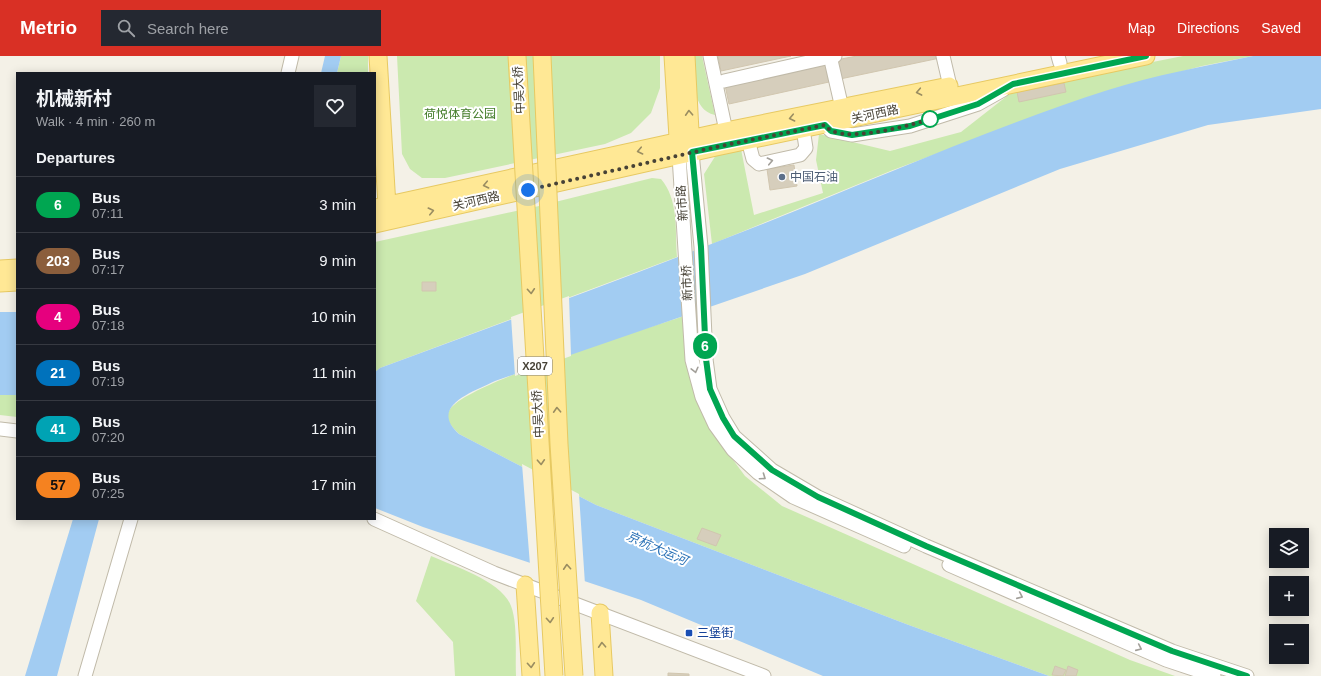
<!DOCTYPE html>
<html lang="en">
<head>
<meta charset="utf-8">
<style>
	:root { --surface:#171b24; --page:#242831; --text:#f1f3f6; --muted:#9ea1a6; --line:#363941; --accent:#d93025 }
	body { margin:0; font-family:Helvetica,"Noto Sans SC",sans-serif; background:var(--page); color:var(--text); height:100vh; display:flex; flex-direction:column; font-size:15px; white-space:nowrap }
	* { box-sizing:border-box; margin:0 }
	p { font-size:13px; color:var(--muted) }
	.icon { flex:none; width:22px; height:22px; fill:none; stroke:currentColor; stroke-width:2; stroke-linecap:round; stroke-linejoin:round }
	.map { position:relative; flex:1; overflow:hidden }
	.sheet { position:absolute; left:16px; top:16px; width:360px; height:448px; display:flex; flex-direction:column; background:var(--surface); border-radius:0px; box-shadow:0 2px 10px #0003 }
	.sheet>* { flex:none }
	.badge { padding:0 8px; border-radius:13px; font-size:14px; line-height:26px }
	.tools { position:absolute; left:1269px; top:472px; display:grid; gap:8px }
	.tools a { display:grid; place-items:center; width:40px; height:40px; border-radius:0px; background:var(--surface); box-shadow:0 2px 10px #0003; font-size:20px }
	.you { position:absolute; width:20px; height:20px; margin:-10px; border:3px solid #fff; border-radius:50%; background:#1a73e8; box-shadow:0 0 0 6px #1a73e833 }
	.map>.badge { position:absolute; translate:-50% -50%; box-shadow:0 0 0 2px #fff }
	h2 { padding:0 20px; font-size:15px; line-height:36px }
	.round { display:grid; place-items:center; flex:none; width:42px; height:42px; border-radius:0px; background:var(--page) }
	.headline { display:flex; align-items:center; justify-content:space-between; height:68px; padding:0 20px }
	h1 { font-size:19px; font-weight:700; line-height:30px }
	ul { padding:0; list-style:none }
	li { display:flex; align-items:center; gap:12px; height:56px; padding:0 20px; border-top:1px solid var(--line) }
	li div { flex:1 }
	li b { display:block; font-size:15px }
	li em { font-style:normal }
	li .badge { min-width:44px; font-weight:700; text-align:center }
	header { display:flex; align-items:center; gap:24px; box-sizing:border-box; height:56px; padding:0 20px; background:var(--accent); color:#fff }
	header strong { font-size:19px }
	nav { display:flex; gap:22px; margin-inline-start:auto; font-size:14px }
	.search { width:280px; height:36px; background:var(--page); display:flex; align-items:center; gap:10px; box-sizing:border-box; padding:0 14px; border-radius:0px; color:var(--muted); font-size:15px }
	.map>svg:first-child { display:block }
	.green { fill:#cbe9af }
	.water { fill:#a2ccf2 }
	.pier { fill:#f4f1e7 }
	.building { fill:#d6cebc; stroke:#d1c6af }
	.lines { fill:none; stroke-linecap:round; stroke-linejoin:round }
	.minor-casing { stroke:#c0baa9; stroke-width:15 }
	.major-casing { stroke:#e7c962; stroke-width:19 }
	.minor { stroke:#fff; stroke-width:13 }
	.major { stroke:#ffe895; stroke-width:17 }
	.major-bridge-casing { stroke:#e7c962; stroke-width:19; stroke-linecap:butt }
	.major-bridge { stroke:#ffe895; stroke-width:17 }
	.oneway { stroke:#9a8d61 }
	.oneway2 { stroke:#a3a09a }
	.line-casing { stroke:#fff; stroke-width:9 }
	.line { stroke:#00a651; stroke-width:6 }
	.walk { stroke:#474236; stroke-width:4; stroke-dasharray:0 7.2 }
	.stop-dot { fill:#fff; stroke:#00a651; stroke-width:2 }
	.service-dot { fill:#5c6f8a; stroke:#fff; stroke-width:1.5 }
	.transit-dot { fill:#1a4fb4; stroke:#fff; stroke-width:1.5 }
	.labels { text-anchor:middle; dominant-baseline:central; stroke-width:4; stroke-linejoin:round; paint-order:stroke }
	.shield { fill:#fff; stroke:#7e7b72; stroke-width:1 }
	.shield-label { font-size:11px; font-weight:bold; fill:#474236 }
	.street-label { font-size:12px; fill:#474236; stroke:#fff }
	.park-label { font-size:12px; fill:#417b27; stroke:#fff }
	.service-label { font-size:12px; fill:#4e5e75; stroke:#fff; text-anchor:start }
	.transit-label { font-size:12px; fill:#164399; stroke:#fff; text-anchor:start }
	.water-label { font-size:13px; font-style:italic; fill:#2b72b7; stroke:#fff }
</style>
</head>
<body>
<header>
<strong>Metrio</strong>
<div class="search"><svg class="icon" aria-label="search" viewBox="0 0 24 24"><circle cx="10" cy="10" r="6"/><path d="M15 15l6 6"/></svg>Search here</div>
<nav><a>Map</a><a>Directions</a><a>Saved</a></nav>
</header>
<div class="map">
<svg width="1321" height="620" viewBox="0 0 1321 620">
	<rect width="100%" height="100%" fill="#f4f1e7"/>
	<path class="green" d="M 341,0 L 368,0 L 368,17 L 337,17 Z
		M 397,0 L 660,0 L 660,32 L 651,57 L 631,77 L 605,88 L 445,122 L 422,122 L 410,113 L 402,98 Z
		M 692,0 L 702,0 L 715,59 C 691,54 694,20 692,0 Z
		M 1183,0 L 1253,0 L 1202,10 L 1095,39 L 893,114 L 712,188 L 704,118 L 716,99 L 741,93 L 754,159 L 823,137 L 816,104 L 819,78 L 890,95 L 961,76 L 1016,33 Z
		M 652,122 L 661,123 C 679,144 675,175 677,201 L 380,312 L 375,316 L 375,186 L 539,150 Z
		M 684,260 L 688,317 L 698,346 L 719,385 L 745,420 L 782,450 L 1130,604 L 1175,620 L 1049,620 L 906,568 L 596,449 L 459,378 C 453,372 444,364 449,355 C 461,328 647,273 684,260 Z
		M 0,339 L 17,339 L 17,361 L 0,359 Z
		M 431,500 C 453,510 502,525 511,550 C 518,568 515,600 516,620 L 455,620 L 453,586 L 416,545 Z"/>
	<path class="water" d="M 325,0 L 341,0 L 337,17 L 321,17 Z
		M 1253,0 L 1321,0 L 1321,53 L 1208,69 L 1060,113 L 805,218 L 495,325 C 473,336 428,350 459,378 L 596,449 L 906,568 L 1049,620 L 823,620 L 641,544 L 423,471 L 375,452 L 375,316 L 380,312 C 507,265 634,219 760,169 C 875,123 990,72 1108,34 C 1155,19 1205,10 1253,0 Z
		M 0,256 L 17,256 L 17,339 L 0,339 Z
		M 73,463 L 99,463 L 57,620 L 25,620 Z"/>
	<path class="pier" d="M 569,240 L 571,300 L 515,320 L 511,261 Z
		M 522,408 L 579,438 L 585,528 L 530,509 Z"/>
	<path class="building" d="M 718,0 L 791,0 L 721,15 Z
		M 857,0 L 940,0 L 940,2 L 840,23 L 836,4 Z
		M 825,7 L 829,26 L 729,48 L 725,29 Z
		M 1064,27 L 1066,36 L 1019,46 L 1017,36 Z
		M 794,109 L 797,130 L 770,134 L 767,113 Z
		M 422,226 L 436,226 L 436,235 L 422,235 Z
		M 702,472 L 721,479 L 716,490 L 697,483 Z
		M 1055,610 L 1066,614 L 1063,620 L 1052,619 Z
		M 1068,610 L 1078,614 L 1076,620 L 1065,620 Z
		M 668,617 L 689,618 L 689,620 L 668,620 Z"/>
	<g class="lines">
		<g class="minor-casing">
			<path id="minor" d="M 710,0 L 726,75
				M 830,0 L 842,52
				M 943,0 L 950,30
				M 1058,0 L 1060,7
				M 288,17 L 292,0
				M 724,25 L 835,0
				M 825,69 L 831,75 L 852,79 L 910,70 L 978,48 L 1003,34
				M 748,84 L 753,103 L 759,108 L 800,99 L 806,92 L 803,73
				M 692,96 L 701,191 L 706,303 L 710,333 L 723,362 L 734,380 L 772,414 L 818,441 L 926,490 L 1172,595 L 1247,620
				M 679,100 L 692,304 L 702,341 L 715,369 L 733,394 L 758,417 L 793,441 L 904,490
				M 0,373 L 17,375
				M 374,463 L 494,517 L 764,620
				M 949,509 L 1166,604 L 1214,620
				M 85,620 L 131,463"/>
		</g>
		<g class="major-casing">
			<path id="major" d="M 378,0 L 387,150 L 391,160
				M 673,0 L 679,98
				M 686,0 L 691,94
				M 375,152 L 726,75 L 949,30
				M 375,168 L 716,91 L 1146,0
				M 0,213 L 17,212
				M 0,227 L 17,226
				M 525,529 L 531,620
				M 600,557 L 604,620"/>
		</g>
		<use href="#minor" class="minor"/>
		<use href="#major" class="major"/>
		<g class="major-bridge-casing">
			<path id="major-bridge" d="M 517,0 L 554,620
				M 542,0 L 559,388 L 574,620"/>
		</g>
		<use href="#major-bridge" class="major-bridge"/>
	</g>
	<defs><path id="oneway-chevron" d="M-2-3.5L2.5 0L-2 3.5" fill="none" stroke-width="1.6" stroke-linecap="round" stroke-linejoin="round"/></defs>
	<g class="oneway">
		<use href="#oneway-chevron" transform="translate(919 36) rotate(169)"/>
		<use href="#oneway-chevron" transform="translate(689 57) rotate(-93)"/>
		<use href="#oneway-chevron" transform="translate(792 62) rotate(168)"/>
		<use href="#oneway-chevron" transform="translate(640 95) rotate(168)"/>
		<use href="#oneway-chevron" transform="translate(486 129) rotate(168)"/>
		<use href="#oneway-chevron" transform="translate(431 155) rotate(-13)"/>
		<use href="#oneway-chevron" transform="translate(531 235) rotate(86)"/>
		<use href="#oneway-chevron" transform="translate(557 354) rotate(-93)"/>
		<use href="#oneway-chevron" transform="translate(541 406) rotate(87)"/>
		<use href="#oneway-chevron" transform="translate(567 511) rotate(-94)"/>
		<use href="#oneway-chevron" transform="translate(550 564) rotate(86)"/>
		<use href="#oneway-chevron" transform="translate(602 589) rotate(-93)"/>
		<use href="#oneway-chevron" transform="translate(531 609) rotate(86)"/>
	</g>
	<g class="oneway2">
		<use href="#oneway-chevron" transform="translate(770 105) rotate(-12)"/>
		<use href="#oneway-chevron" transform="translate(695 314) rotate(76)"/>
		<use href="#oneway-chevron" transform="translate(763 421) rotate(35)"/>
		<use href="#oneway-chevron" transform="translate(1020 540) rotate(24)"/>
		<use href="#oneway-chevron" transform="translate(1139 592) rotate(24)"/>
	</g>
	<g class="lines">
		<g class="line-casing">
			<path id="line" d="M 1146,0 L 1013,28 L 978,48 L 910,70 L 852,79 L 831,75 L 825,69 L 692,96 L 701,191 L 706,303 L 710,333 L 723,362 L 734,380 L 772,414 L 818,441 L 926,490 L 1172,595 L 1247,620"/>
		</g>
		<use href="#line" class="line"/>
		<path class="walk" d="M 528,134 L 716,91 L 825,69 C 827,71 829,74 832,75 C 855,85 911,69 935,62 L 930,63"/>
	</g>
	<circle class="stop-dot" cx="930" cy="63" r="8"/>
	<circle class="service-dot" cx="782" cy="121" r="4"/>
	<rect class="transit-dot" x="685" y="573" width="8" height="8" rx="2"/>
	<g class="labels">
		<rect class="shield" x="518" y="301" width="34" height="18" rx="3"/>
		<g class="shield-label">
			<text x="535" y="310">X207</text>
		</g>
		<g class="street-label">
			<text transform="translate(519 34) rotate(-93)">中吴大桥</text>
			<text transform="translate(875 58) rotate(-12)">关河西路</text>
			<text transform="translate(476 145) rotate(-13)">关河西路</text>
			<text transform="translate(682 147) rotate(-94)">新市路</text>
			<text transform="translate(687 227) rotate(-92)">新市桥</text>
			<text transform="translate(538 358) rotate(-93)">中吴大桥</text>
		</g>
		<g class="park-label">
			<text x="460" y="58">荷悦体育公园</text>
		</g>
		<g class="service-label">
			<text x="790" y="121">中国石油</text>
		</g>
		<g class="transit-label">
			<text x="697" y="577">三堡街</text>
		</g>
		<g class="water-label">
			<text transform="translate(657 492) rotate(24)">京杭大运河</text>
		</g>
	</g>
</svg>
<div class="tools">
<a><svg class="icon" aria-label="layers" viewBox="0 0 24 24"><path d="M12 4l9 5-9 5-9-5zM3 14l9 5 9-5"/></svg></a>
<a>+</a>
<a>−</a>
</div>
<div class="you" style="left:528px;top:134px"></div>
<b class="badge" style="left:705px;top:290px;background:#00a651;color:#fff">6</b>
<section class="sheet">
<div class="headline"><div><h1>机械新村</h1><p>Walk · 4 min · 260 m</p></div><a class="round"><svg class="icon" aria-label="heart" viewBox="0 0 24 24"><path d="M12 20l-8-8c-3-5 5-10 8-4 3-6 11-1 8 4z"/></svg></a></div>
<h2>Departures</h2>
<ul>
<li><span class="badge" style="background:#00a651;color:#fff">6</span><div><b>Bus</b><p>07:11</p></div><em>3 min</em></li>
<li><span class="badge" style="background:#8b5e3c;color:#fff">203</span><div><b>Bus</b><p>07:17</p></div><em>9 min</em></li>
<li><span class="badge" style="background:#e6007e;color:#fff">4</span><div><b>Bus</b><p>07:18</p></div><em>10 min</em></li>
<li><span class="badge" style="background:#0072bc;color:#fff">21</span><div><b>Bus</b><p>07:19</p></div><em>11 min</em></li>
<li><span class="badge" style="background:#00a3b4;color:#fff">41</span><div><b>Bus</b><p>07:20</p></div><em>12 min</em></li>
<li><span class="badge" style="background:#f58220;color:#111">57</span><div><b>Bus</b><p>07:25</p></div><em>17 min</em></li>
</ul>
</section>
</div>
</body>
</html>
